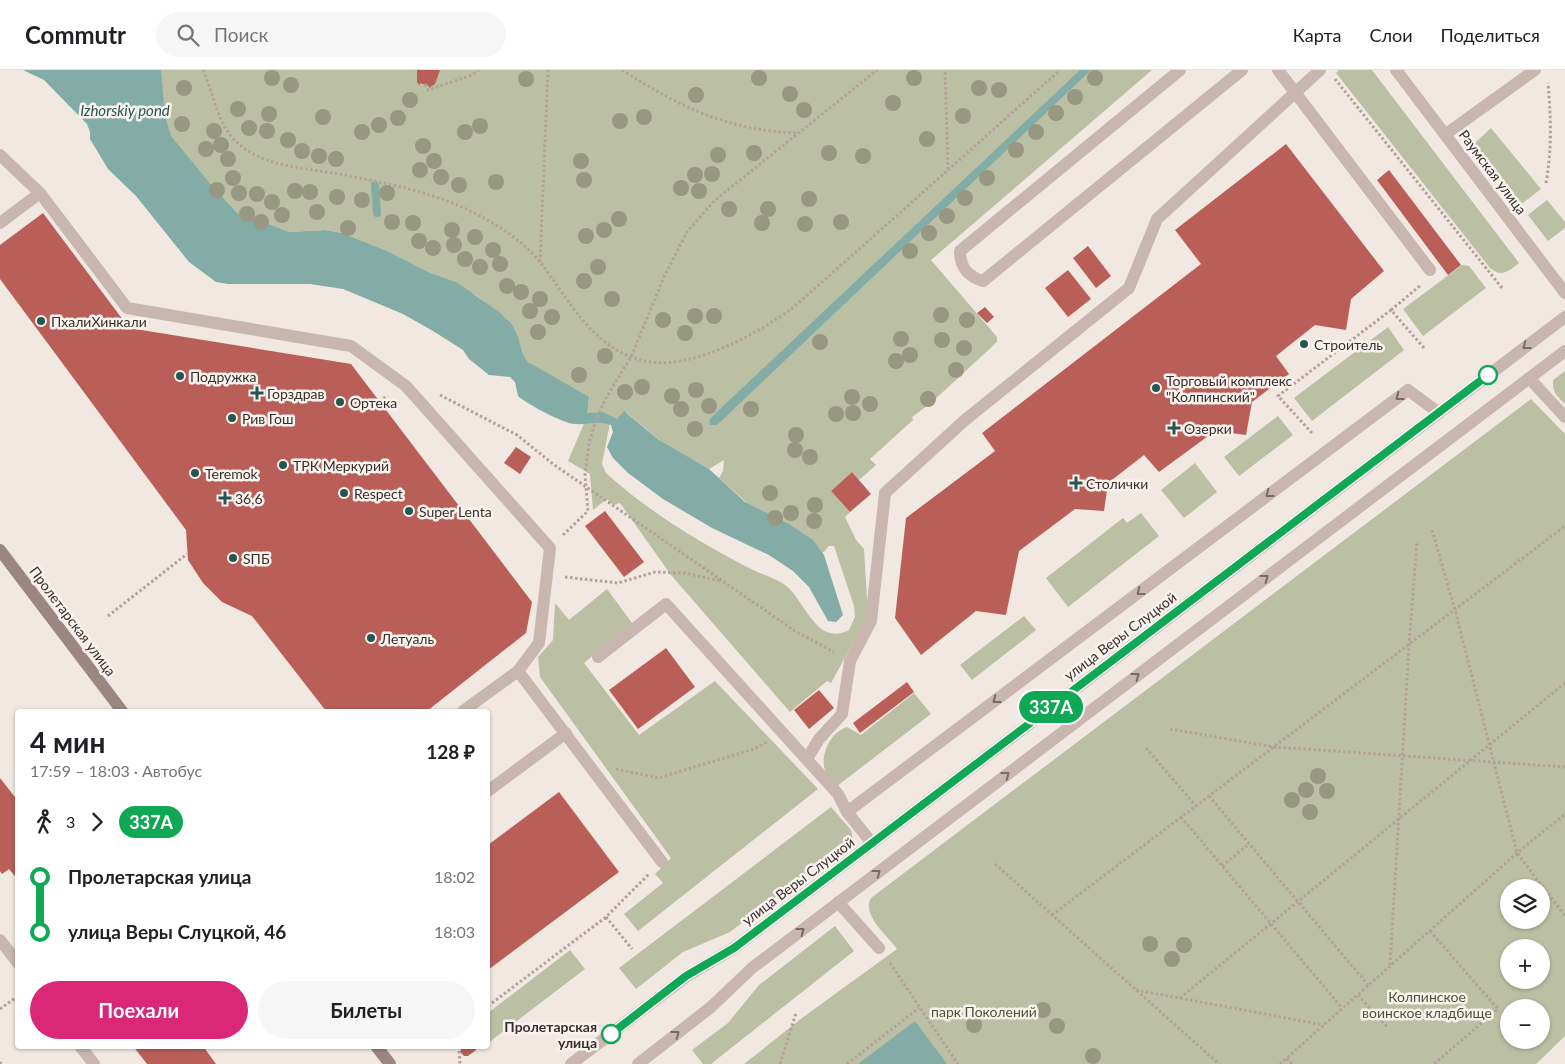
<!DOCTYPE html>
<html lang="ru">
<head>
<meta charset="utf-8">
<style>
	:root { --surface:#fff; --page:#f6f6f6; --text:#202124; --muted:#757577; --line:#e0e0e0; --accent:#db2777 }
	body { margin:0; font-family:Lato,sans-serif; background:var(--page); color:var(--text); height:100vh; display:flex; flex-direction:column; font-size:19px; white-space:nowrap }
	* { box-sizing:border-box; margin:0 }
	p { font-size:16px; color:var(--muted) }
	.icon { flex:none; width:28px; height:28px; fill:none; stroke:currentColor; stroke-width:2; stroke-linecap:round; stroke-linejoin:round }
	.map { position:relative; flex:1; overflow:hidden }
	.details { position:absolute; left:15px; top:639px; width:475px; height:340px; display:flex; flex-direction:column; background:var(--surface); border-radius:5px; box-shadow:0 1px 4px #0004 }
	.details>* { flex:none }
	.badge { padding:0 10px; border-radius:16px; font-size:18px; line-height:32px }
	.controls { position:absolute; left:1500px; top:809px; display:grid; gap:10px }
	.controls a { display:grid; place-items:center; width:50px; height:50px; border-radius:50%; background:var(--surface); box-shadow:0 1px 4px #0004; font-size:25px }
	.map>.badge { position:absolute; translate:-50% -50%; box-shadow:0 0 0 2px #fff }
	.legs { display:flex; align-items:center; gap:8px; height:55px; padding:0 15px; font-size:16px }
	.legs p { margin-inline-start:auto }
	.summary { display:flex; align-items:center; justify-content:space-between; height:85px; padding:0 15px }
	h1 { font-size:28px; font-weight:700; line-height:38px }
	.action { display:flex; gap:10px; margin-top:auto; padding:10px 15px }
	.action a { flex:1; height:58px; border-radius:30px; background:var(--accent); color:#fff; font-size:20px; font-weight:700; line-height:58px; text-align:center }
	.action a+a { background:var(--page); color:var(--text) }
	ul { padding:0 15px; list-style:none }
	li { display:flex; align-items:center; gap:18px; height:55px; font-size:19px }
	li i { display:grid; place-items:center; width:8px; height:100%; margin:0 6px; background:currentColor }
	li i::after { content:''; width:12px; height:12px; margin:-6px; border:4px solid; border-radius:50%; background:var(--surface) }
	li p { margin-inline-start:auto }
	li:first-child i { background:linear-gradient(#0000 50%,currentColor 0) }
	li:last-child i { background:linear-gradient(currentColor 50%,#0000 0) }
	header { display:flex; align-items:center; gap:30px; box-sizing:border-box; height:70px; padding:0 25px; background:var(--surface); border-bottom:1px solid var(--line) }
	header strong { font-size:24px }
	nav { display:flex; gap:28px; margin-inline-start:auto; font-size:18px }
	.search { width:350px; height:45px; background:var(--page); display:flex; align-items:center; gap:12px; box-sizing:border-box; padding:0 18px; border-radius:28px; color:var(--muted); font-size:19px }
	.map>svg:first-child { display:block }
	.green { fill:#bbbfa3; fill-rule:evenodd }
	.water { fill:#84aca7 }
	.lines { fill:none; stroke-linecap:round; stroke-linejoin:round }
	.stream { stroke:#84aca7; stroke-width:8 }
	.building { fill:#b95f58 }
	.path { stroke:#b5a099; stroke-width:3; stroke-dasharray:2.5 2.5; stroke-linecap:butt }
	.service { stroke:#c9b6af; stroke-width:12 }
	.minor { stroke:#c9b6af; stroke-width:12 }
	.tertiary { stroke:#c9b6af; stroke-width:12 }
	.secondary { stroke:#9c8680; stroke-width:12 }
	.tree { fill:#979782 }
	.oneway { stroke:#7a6b67 }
	.line-1-casing { stroke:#fff; stroke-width:11 }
	.line-1 { stroke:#10a855; stroke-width:8 }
	.poi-dot { fill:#265651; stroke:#f9f3ef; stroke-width:2 }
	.stop-1-dot { fill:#fff; stroke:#10a855; stroke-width:2.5 }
	.labels { text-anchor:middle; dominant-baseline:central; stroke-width:5; stroke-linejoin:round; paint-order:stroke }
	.street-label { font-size:14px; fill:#392e2c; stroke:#f9f3ef }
	.poi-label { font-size:14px; fill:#392e2c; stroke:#f9f3ef; text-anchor:start }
	.park-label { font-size:14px; fill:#4e5433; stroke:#f9f3ef }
	.stop-label { font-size:14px; font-weight:bold; fill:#392e2c; stroke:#f9f3ef; text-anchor:end }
	.water-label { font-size:15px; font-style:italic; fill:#265651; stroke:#f9f3ef }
</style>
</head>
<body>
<header>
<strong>Commutr</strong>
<div class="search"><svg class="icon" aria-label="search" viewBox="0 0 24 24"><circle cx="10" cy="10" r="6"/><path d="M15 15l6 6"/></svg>Поиск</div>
<nav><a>Карта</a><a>Слои</a><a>Поделиться</a></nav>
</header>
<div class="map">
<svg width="1565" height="994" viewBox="0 0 1565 994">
	<rect width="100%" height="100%" fill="#f1e8e2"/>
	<path class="green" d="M 157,0 L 1152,0 L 931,190 L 997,267 L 997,272 L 931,333 L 912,347 L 913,350 L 870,389 L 876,395 L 859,410 L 852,402 L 831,421 L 850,442 L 845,447 L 856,470 L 864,479 L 868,545 L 831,613 L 827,611 L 790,642 L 671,505 L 620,433 L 613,435 L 607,429 L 593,440 L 590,404 L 568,391 L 588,344 L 586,340 L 589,331 L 528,292 L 523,284 L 518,266 L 512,254 L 476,225 L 440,218 L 411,194 L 385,180 L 342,163 L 325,160 L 289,162 L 256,149 L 241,147 L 224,129 L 209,122 L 171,66 L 167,57 ZM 627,343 L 663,373 L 709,399 L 724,390 L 723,401 L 719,408 L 747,433 L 791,458 C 806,462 813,472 823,483 L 829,476 L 834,476 L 854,536 L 855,547 L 849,560 C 814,578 805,526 782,513 C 772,507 761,504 751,499 C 700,473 649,442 606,403 L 602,394 L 611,347 L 618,349 Z
		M 1339,0 L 1372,0 L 1519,193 C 1509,201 1501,208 1490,198 L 1336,3 Z
		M 1491,58 L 1541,119 L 1520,135 L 1474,74 Z
		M 1547,130 L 1565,152 L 1565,158 L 1548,171 L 1528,145 Z
		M 1462,195 L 1469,196 L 1486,218 L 1423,266 L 1403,239 Z
		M 1388,257 L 1404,280 L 1312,351 L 1294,328 Z
		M 1565,301 L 1565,334 C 1557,326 1552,322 1553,310 Z
		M 1531,329 L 1565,364 L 1565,966 L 1536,994 L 744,994 L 802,948 L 897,879 C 888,866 861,845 871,828 ZM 1509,818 L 1541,818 L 1541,850 L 1509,850 ZM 1509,878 L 1541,878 L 1541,910 L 1509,910 ZM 1509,938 L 1541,938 L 1541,970 L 1509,970 Z
		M 1278,346 L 1293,365 L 1239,406 L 1224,387 Z
		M 1195,393 L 1217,422 L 1184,448 L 1161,420 Z
		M 1141,443 L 1159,466 L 1068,537 L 1046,508 L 1123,448 L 1127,453 Z
		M 607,519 L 632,553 L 584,593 L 639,665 L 715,611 L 818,719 L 638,861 L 624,844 L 663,813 L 655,804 L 671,788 L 540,607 L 538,587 L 553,570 L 555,533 L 569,550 Z
		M 1024,546 L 1036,560 L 972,610 L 960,595 Z
		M 914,623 L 931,644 L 837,716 C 832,710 825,704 824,696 C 822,680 832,662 847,657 L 861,665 Z
		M 831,737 L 851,760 L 853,769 L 730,862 L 683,882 L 636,919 L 619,898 Z
		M 835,856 L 854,881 L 711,994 L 703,994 L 692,980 L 728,953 L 759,915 Z
		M 570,880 L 585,899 L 488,973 L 488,943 Z"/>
	<path class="water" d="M 23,0 L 161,0 L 165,46 L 171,66 L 212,116 L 241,147 L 256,149 L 289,162 L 325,160 L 342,163 L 385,180 L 430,203 L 458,213 L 499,242 L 512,254 L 518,266 L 523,284 L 528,292 L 589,327 L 587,343 L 603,342 L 617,349 L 624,341 L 659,370 L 709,399 L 745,432 L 789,454 L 813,470 L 824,485 L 843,545 L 836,552 L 828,551 L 809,517 L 793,501 L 769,485 L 712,458 L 663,429 L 628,403 L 613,388 L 607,377 L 613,362 L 611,355 C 598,350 588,355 575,354 C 564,354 527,334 518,326 L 515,312 L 510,307 L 489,305 L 469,289 L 463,280 L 433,261 L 403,244 L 343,219 L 310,214 L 228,214 L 216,212 L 189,192 L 136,126 L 108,99 L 90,69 L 90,62 L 87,54 L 44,10 Z
		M 1080,0 L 1091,0 L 717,355 L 710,355 L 709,350 L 719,340 Z
		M 915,951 L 947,994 L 858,994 Z"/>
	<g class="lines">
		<path class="stream" d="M 375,115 L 377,143"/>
	</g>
	<path class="building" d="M 417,0 L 440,0 L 435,14 L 429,18 L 429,16 L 420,13 L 420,16 L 417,12 Z
		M 1286,74 L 1384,201 L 1351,229 L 1346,260 L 1315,255 L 1276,286 L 1289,304 L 1252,332 L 1246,365 L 1215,361 L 1159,402 L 1144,385 L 1108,413 L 1104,441 L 1075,439 L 1019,481 L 1006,545 L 976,541 L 921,585 L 895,548 L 906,448 L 995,381 L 982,363 L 1201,194 L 1175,160 Z
		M 1389,100 L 1461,195 L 1448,205 L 1377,110 Z
		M 43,143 L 129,258 L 351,294 L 532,532 L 526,563 L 427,641 L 326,641 L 252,546 L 222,532 L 203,513 L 188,490 L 186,460 L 0,209 L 0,175 Z
		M 1088,176 L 1111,206 L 1096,218 L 1073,188 Z
		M 1068,200 L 1091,229 L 1068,247 L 1045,218 Z
		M 985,237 L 994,247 L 987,253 L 977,243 Z
		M 516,377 L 531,387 L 520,404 L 504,393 Z
		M 852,402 L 871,424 L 850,442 L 831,421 Z
		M 605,441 L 644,492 L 624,507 L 585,456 Z
		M 666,578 L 695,617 L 638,659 L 609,620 Z
		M 907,612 L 914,622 L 860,663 L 853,653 Z
		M 819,620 L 834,638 L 809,659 L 794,640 Z
		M 0,708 L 18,731 L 18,810 L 9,799 L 2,804 L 0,801 Z
		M 559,722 L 619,802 L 488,900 L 488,775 Z
		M 133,976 L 203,976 L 216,994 L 147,994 Z
		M 462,976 L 476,976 L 476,980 L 468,986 L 464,986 L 460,982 Z"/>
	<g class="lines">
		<path class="path" d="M 203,0 C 213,21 216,47 231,66 C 259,100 310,97 350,106 C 395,115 440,124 480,146 C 501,157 525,173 540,192 C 569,230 593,279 644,291 C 692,301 757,264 794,237 L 948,100 L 945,0
			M 622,0 C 680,37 728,61 799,63
			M 1335,9 L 1502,218
			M 425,14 L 428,20 L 472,5 L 479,0
			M 948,100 L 1060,0
			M 1546,113 C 1552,79 1551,48 1548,13
			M 540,192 L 548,0
			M 1391,240 L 1421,215
			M 440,325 L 517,365 L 553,394 L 795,561 L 834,582
			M 379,331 L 388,326
			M 1312,363 L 1278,326 L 1391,240 L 1424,278
			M 1432,460 L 1455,540 L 1517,783 L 1565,846
			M 563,465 L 588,441 L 585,405 L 589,373 L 596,350 L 606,328 L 631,287 L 664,207 L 687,162 L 714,131 L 877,0
			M 565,507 L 618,513 L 655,502 L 684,503 L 721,511
			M 108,546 L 187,484
			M 1170,659 L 1274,677 L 1565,697
			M 1146,678 L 1196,736
			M 616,699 L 658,708 L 754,679 L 767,672
			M 1209,726 L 1368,915
			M 1181,747 L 1342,938
			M 995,794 L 1219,994
			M 1222,796 L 1249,774
			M 1052,845 L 1565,456
			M 606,847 L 632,879
			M 1430,861 L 1498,939 L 1434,994
			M 890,893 L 958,994
			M 1390,895 L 1409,575 L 1417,472
			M 1136,920 L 1324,955
			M 1358,925 L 1388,958
			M 1180,928 L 1565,613
			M 488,936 L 606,847 L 649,804
			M 0,939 L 18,926
			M 459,976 L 460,994
			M 1287,988 L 1292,994
			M 0,992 L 1,994
			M 780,994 L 796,943
			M 847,994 L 919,938
			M 1280,994 L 1517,783 L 1565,744"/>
		<path class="service" d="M 1180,0 L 960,181 C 960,197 967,206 983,211 L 1242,0
			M 1278,0 L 1430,200
			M 1446,64 L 1535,0
			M 0,85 L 40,123 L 127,238 L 351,276 L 406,316 L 550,478 L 539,573 L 518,601 L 463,641
			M 0,153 L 40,123
			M 1529,308 L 1565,347
			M 598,587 L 666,534 L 838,724 L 847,742 L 872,773
			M 518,601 L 662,792
			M 807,689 L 819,669 L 842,644 L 850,591 L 871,551 L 885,423 L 965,350 L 1129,218 L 1157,149 L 1320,0
			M 488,721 L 566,663
			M 847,742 L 1408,320 L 1439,343
			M 838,832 L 879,878
			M 0,870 L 18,893
			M 80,976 L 94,994"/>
		<path class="minor" d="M 1396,0 L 1565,223"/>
		<path class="tertiary" d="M 571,994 L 687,906 L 734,878 L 1565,247
			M 638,994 L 711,937 L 752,898 L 1565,281"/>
		<path class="secondary" d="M 0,480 L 122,641
			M 376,976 L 390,994"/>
	</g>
	<g class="tree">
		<circle cx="272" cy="8" r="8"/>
		<circle cx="759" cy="8" r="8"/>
		<circle cx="914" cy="8" r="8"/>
		<circle cx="1095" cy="8" r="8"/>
		<circle cx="526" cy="9" r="8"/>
		<circle cx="291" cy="15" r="8"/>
		<circle cx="184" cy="18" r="8"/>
		<circle cx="979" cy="18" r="8"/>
		<circle cx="999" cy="20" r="8"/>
		<circle cx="790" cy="24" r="8"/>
		<circle cx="696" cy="25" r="8"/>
		<circle cx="1075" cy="27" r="8"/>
		<circle cx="410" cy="30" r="8"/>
		<circle cx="893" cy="33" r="8"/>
		<circle cx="238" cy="39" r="8"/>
		<circle cx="804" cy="40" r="8"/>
		<circle cx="1056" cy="43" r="8"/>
		<circle cx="269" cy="44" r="8"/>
		<circle cx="963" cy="46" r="8"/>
		<circle cx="323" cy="47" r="8"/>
		<circle cx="644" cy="47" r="8"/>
		<circle cx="398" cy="48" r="8"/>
		<circle cx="620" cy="51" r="8"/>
		<circle cx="182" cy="54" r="8"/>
		<circle cx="379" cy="55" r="8"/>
		<circle cx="480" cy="56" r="8"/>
		<circle cx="249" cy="58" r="8"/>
		<circle cx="214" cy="61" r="8"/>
		<circle cx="267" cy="61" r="8"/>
		<circle cx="362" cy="62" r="8"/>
		<circle cx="465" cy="62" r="8"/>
		<circle cx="1036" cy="62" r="8"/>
		<circle cx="927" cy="69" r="8"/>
		<circle cx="288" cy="70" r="8"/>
		<circle cx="221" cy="75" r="8"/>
		<circle cx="423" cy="76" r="8"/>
		<circle cx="206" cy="79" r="8"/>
		<circle cx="1016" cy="80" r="8"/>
		<circle cx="302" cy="81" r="8"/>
		<circle cx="754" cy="83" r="8"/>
		<circle cx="829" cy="83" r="8"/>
		<circle cx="718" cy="85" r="8"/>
		<circle cx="319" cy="86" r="8"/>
		<circle cx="863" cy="86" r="8"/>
		<circle cx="228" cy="89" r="8"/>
		<circle cx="336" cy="89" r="8"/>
		<circle cx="434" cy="91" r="8"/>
		<circle cx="581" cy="91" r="8"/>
		<circle cx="420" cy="100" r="8"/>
		<circle cx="712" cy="104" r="8"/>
		<circle cx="695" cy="105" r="8"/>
		<circle cx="441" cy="107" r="8"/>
		<circle cx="233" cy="108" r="8"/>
		<circle cx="987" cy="108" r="8"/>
		<circle cx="584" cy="110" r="8"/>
		<circle cx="496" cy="112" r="8"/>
		<circle cx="459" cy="115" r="8"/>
		<circle cx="681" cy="118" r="8"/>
		<circle cx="217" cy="120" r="8"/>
		<circle cx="295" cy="121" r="8"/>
		<circle cx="699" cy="121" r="8"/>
		<circle cx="310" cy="122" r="8"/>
		<circle cx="239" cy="123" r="8"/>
		<circle cx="387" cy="123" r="8"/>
		<circle cx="257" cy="124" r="8"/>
		<circle cx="337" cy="127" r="8"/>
		<circle cx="965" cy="128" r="8"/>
		<circle cx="809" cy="129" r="8"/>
		<circle cx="362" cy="130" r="8"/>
		<circle cx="272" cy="132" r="8"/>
		<circle cx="729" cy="139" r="8"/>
		<circle cx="768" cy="139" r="8"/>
		<circle cx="317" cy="142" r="8"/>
		<circle cx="247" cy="144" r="8"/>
		<circle cx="282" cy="145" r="8"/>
		<circle cx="947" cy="146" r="8"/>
		<circle cx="619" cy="149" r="8"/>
		<circle cx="261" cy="152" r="8"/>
		<circle cx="392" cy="152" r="8"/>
		<circle cx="841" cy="152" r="8"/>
		<circle cx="413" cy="153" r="8"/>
		<circle cx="762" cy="153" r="8"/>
		<circle cx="805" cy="154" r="8"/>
		<circle cx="348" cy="158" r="8"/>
		<circle cx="452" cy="160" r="8"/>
		<circle cx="604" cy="160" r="8"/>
		<circle cx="929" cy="163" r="8"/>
		<circle cx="586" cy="166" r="8"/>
		<circle cx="475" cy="167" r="8"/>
		<circle cx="419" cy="171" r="8"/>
		<circle cx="454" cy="175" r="8"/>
		<circle cx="433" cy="178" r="8"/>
		<circle cx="493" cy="180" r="8"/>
		<circle cx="910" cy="181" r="8"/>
		<circle cx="465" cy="189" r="8"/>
		<circle cx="500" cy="194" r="8"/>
		<circle cx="480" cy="197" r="8"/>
		<circle cx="598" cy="197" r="8"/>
		<circle cx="584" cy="211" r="8"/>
		<circle cx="507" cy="216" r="8"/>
		<circle cx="521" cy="222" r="8"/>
		<circle cx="540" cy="229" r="8"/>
		<circle cx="612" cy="229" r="8"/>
		<circle cx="530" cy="241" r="8"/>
		<circle cx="941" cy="245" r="8"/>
		<circle cx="695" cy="246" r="8"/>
		<circle cx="714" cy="246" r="8"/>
		<circle cx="552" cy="247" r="8"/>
		<circle cx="663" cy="250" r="8"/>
		<circle cx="967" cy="250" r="8"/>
		<circle cx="538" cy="262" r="8"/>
		<circle cx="685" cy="263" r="8"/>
		<circle cx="901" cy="269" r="8"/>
		<circle cx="942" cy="270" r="8"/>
		<circle cx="820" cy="272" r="8"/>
		<circle cx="964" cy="278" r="8"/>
		<circle cx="910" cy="285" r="8"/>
		<circle cx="605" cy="286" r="8"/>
		<circle cx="896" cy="291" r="8"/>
		<circle cx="956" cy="300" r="8"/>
		<circle cx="579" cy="305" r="8"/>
		<circle cx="642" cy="317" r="8"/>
		<circle cx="696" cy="320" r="8"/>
		<circle cx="625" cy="322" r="8"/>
		<circle cx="672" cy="326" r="8"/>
		<circle cx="852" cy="327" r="8"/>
		<circle cx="928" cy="329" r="8"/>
		<circle cx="870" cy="334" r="8"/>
		<circle cx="709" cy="336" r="8"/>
		<circle cx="681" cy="339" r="8"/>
		<circle cx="751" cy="339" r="8"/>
		<circle cx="853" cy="343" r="8"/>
		<circle cx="836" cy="344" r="8"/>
		<circle cx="695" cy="359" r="8"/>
		<circle cx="796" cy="365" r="8"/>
		<circle cx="795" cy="380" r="8"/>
		<circle cx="810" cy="387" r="8"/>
		<circle cx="770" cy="423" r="8"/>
		<circle cx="815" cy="435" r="8"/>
		<circle cx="791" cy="443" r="8"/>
		<circle cx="775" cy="448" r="8"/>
		<circle cx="814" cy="451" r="8"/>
		<circle cx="1318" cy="706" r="8"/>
		<circle cx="1306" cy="720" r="8"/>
		<circle cx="1327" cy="721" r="8"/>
		<circle cx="1292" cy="730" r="8"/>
		<circle cx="1310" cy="742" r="8"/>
		<circle cx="1150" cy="874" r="8"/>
		<circle cx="1184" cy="875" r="8"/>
		<circle cx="1172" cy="889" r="8"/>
		<circle cx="1043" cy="940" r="8"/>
		<circle cx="974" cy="955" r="8"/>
		<circle cx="1057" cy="956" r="8"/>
		<circle cx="1093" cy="986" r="8"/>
	</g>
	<defs><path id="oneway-chevron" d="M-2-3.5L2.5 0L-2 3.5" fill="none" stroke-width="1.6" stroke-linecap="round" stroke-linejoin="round" transform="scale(1.25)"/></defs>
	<g class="oneway">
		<use href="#oneway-chevron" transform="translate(1526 276) rotate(143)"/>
		<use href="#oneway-chevron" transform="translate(1399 327) rotate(143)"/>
		<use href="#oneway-chevron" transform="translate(1269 424) rotate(143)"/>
		<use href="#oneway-chevron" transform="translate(1265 508) rotate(-37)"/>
		<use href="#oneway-chevron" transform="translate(1140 522) rotate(143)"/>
		<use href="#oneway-chevron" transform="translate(1136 606) rotate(-37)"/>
		<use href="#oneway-chevron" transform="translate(996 630) rotate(143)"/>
		<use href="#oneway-chevron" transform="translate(1006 705) rotate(-37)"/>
		<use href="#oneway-chevron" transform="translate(877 803) rotate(-37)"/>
		<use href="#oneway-chevron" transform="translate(801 861) rotate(-37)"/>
		<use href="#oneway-chevron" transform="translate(676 964) rotate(-37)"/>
	</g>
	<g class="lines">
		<g class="line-1-casing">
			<path id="line-1" d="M 611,964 L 686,906 L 734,878 L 1488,305"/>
		</g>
		<use href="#line-1" class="line-1"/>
	</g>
	<g class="poi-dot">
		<circle cx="41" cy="251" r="5"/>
		<circle cx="1304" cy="274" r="5"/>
		<circle cx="180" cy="306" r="5"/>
		<circle cx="1156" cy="318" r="5"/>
		<path d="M254.5 315.5h5v5h5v5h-5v5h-5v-5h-5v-5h5z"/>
		<circle cx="340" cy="332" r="5"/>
		<circle cx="232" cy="348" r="5"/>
		<path d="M1171.5 350.5h5v5h5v5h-5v5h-5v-5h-5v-5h5z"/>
		<circle cx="283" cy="395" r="5"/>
		<circle cx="195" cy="403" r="5"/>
		<path d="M1073.5 405.5h5v5h5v5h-5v5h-5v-5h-5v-5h5z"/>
		<circle cx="344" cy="423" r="5"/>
		<path d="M222.5 420.5h5v5h5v5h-5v5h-5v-5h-5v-5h5z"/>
		<circle cx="409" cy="441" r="5"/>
		<circle cx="233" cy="488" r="5"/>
		<circle cx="371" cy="568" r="5"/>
	</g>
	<g class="stop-1-dot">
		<circle cx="1488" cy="305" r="9"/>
		<circle cx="611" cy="964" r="9"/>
	</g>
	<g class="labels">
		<g class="street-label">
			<text transform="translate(1493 102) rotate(53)">Раумская улица</text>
			<text transform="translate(73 551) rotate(53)">Пролетарская улица</text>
			<text transform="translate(1120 566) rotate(-37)">улица Веры Слуцкой</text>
			<text transform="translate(798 811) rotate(-37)">улица Веры Слуцкой</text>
		</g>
		<g class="poi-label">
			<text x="51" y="251">ПхалиХинкали</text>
			<text x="1314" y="274">Строитель</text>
			<text x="190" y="306">Подружка</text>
			<text x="1166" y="310">Торговый комплекс<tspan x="1166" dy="16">"Колпинский"</tspan></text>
			<text x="267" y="323">Горздрав</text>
			<text x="350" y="332">Ортека</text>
			<text x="242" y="348">Рив Гош</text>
			<text x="1184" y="358">Озерки</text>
			<text x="293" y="395">ТРК Меркурий</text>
			<text x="205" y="403">Teremok</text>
			<text x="1086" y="413">Столички</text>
			<text x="354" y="423">Respect</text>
			<text x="235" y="428">36,6</text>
			<text x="419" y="441">Super Lenta</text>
			<text x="243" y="488">SПБ</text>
			<text x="381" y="568">Летуаль</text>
		</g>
		<g class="park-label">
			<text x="1427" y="926">Колпинское<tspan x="1427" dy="16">воинское кладбище</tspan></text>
			<text x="984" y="941">парк Поколений</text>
		</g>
		<g class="stop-label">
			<text x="597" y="956">Пролетарская<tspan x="597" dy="16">улица</tspan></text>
		</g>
		<g class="water-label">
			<text x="125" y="40">Izhorskiy pond</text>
		</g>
	</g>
</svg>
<div class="controls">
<a><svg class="icon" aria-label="layers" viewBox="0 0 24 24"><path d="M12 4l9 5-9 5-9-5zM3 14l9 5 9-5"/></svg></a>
<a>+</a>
<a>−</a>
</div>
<b class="badge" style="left:1051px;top:637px;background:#10a855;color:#fff">337А</b>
<section class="details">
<div class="summary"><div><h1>4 мин</h1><p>17:59 – 18:03 · Автобус</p></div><b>128 ₽</b></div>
<div class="legs"><svg class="icon" aria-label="walk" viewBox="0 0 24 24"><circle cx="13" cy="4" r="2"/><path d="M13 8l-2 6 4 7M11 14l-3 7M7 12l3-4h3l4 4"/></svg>3<svg class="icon" aria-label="forward" viewBox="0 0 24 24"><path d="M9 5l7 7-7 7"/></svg><b class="badge" style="background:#10a855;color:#fff">337А</b></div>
<ul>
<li><i style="color:#10a855"></i><b>Пролетарская улица</b><p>18:02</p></li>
<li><i style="color:#10a855"></i><b>улица Веры Слуцкой, 46</b><p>18:03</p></li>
</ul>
<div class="action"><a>Поехали</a><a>Билеты</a></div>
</section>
</div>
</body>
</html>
